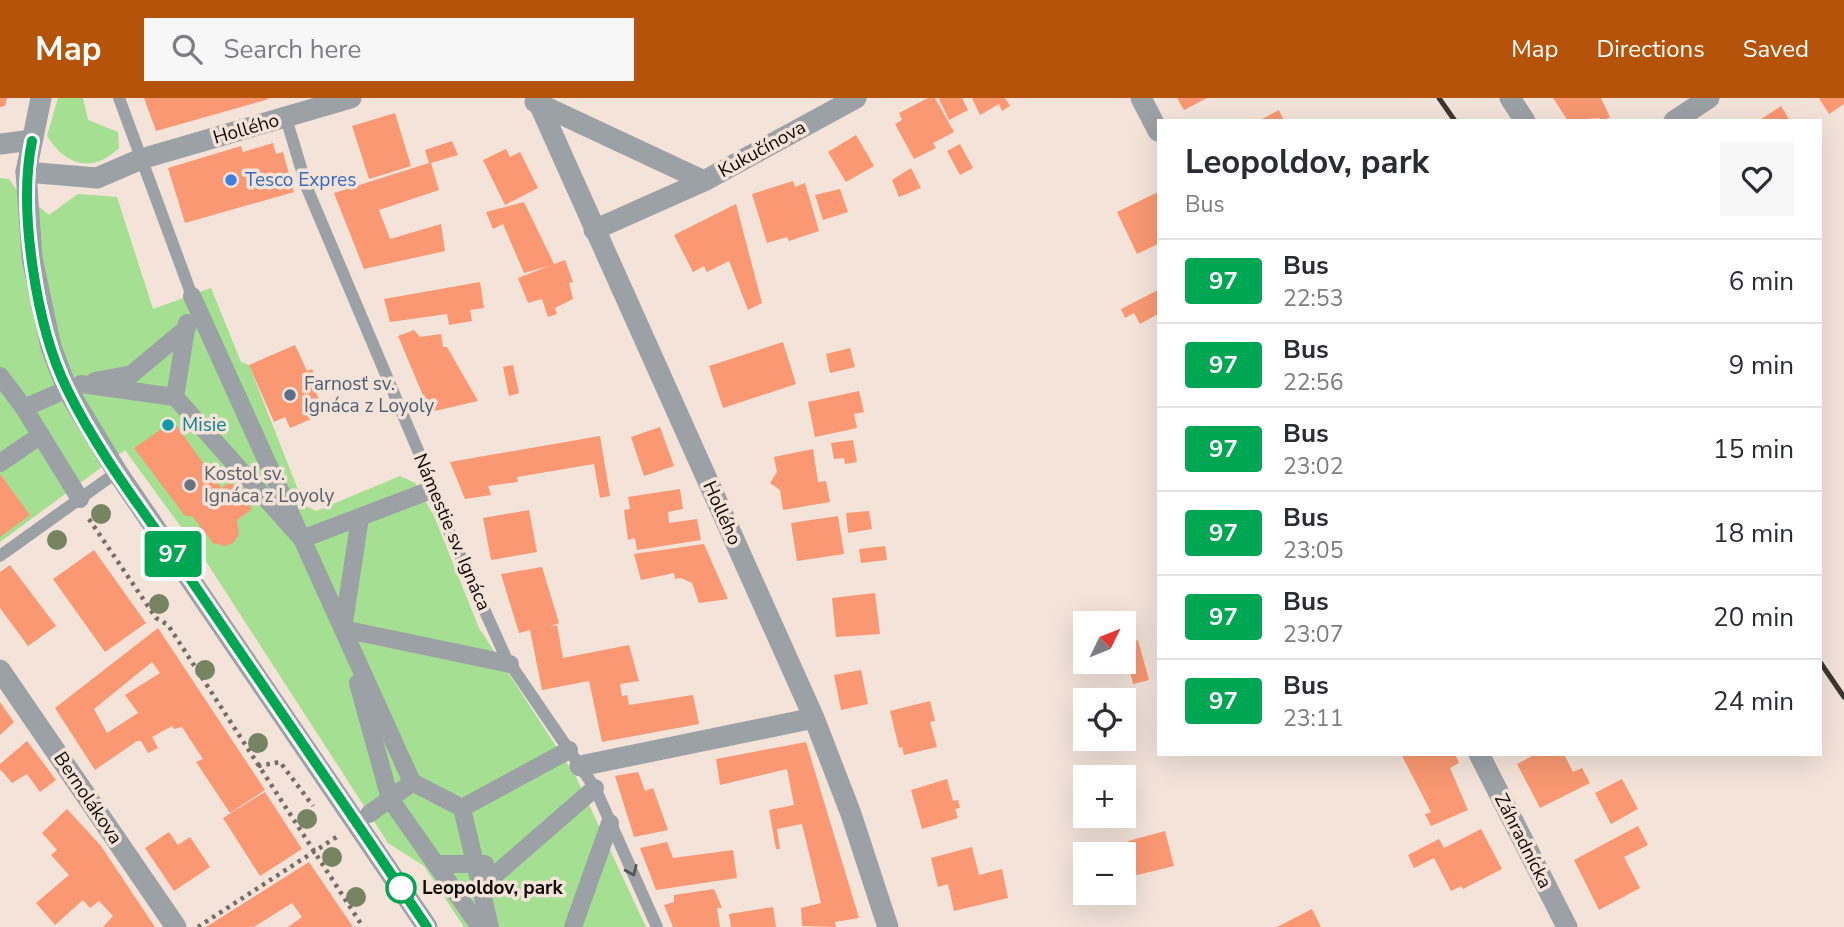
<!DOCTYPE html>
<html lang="en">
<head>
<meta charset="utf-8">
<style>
	:root { --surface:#fff; --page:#f7f7f7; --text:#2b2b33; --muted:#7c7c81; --line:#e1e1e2; --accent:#b45309 }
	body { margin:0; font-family:"Nunito Sans",sans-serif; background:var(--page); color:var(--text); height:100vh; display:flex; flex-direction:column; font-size:26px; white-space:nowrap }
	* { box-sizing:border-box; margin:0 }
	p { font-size:23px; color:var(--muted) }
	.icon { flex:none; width:38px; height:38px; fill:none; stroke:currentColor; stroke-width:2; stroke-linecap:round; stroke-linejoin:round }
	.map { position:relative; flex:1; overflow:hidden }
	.panel { position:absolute; left:1157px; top:21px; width:665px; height:637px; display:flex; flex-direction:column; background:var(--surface); border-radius:0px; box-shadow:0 7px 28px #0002 }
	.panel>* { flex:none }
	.badge { padding:0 14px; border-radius:5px; font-size:24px; line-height:46px }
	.needle { width:46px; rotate:47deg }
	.fabs { position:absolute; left:1073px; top:513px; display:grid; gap:14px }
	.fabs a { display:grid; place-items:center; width:63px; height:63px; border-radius:0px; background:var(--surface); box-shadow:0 7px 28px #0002; font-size:35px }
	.map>.badge { position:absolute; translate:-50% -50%; box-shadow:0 0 0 4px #fff }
	.round { display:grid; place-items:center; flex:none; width:74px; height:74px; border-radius:0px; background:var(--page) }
	.overview { display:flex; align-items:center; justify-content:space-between; height:119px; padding:0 28px }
	h1 { font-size:33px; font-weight:700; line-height:52px }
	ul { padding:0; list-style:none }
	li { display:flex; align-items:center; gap:21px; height:84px; padding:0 28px; border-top:2px solid var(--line) }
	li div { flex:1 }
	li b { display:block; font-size:26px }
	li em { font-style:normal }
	li .badge { min-width:77px; font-weight:700; text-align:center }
	header { display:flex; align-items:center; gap:42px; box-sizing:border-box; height:98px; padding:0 35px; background:var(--accent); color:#fff }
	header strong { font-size:33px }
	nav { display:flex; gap:38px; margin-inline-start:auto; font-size:24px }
	.search { width:490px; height:63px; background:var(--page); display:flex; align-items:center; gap:18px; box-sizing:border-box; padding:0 24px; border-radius:0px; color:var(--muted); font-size:26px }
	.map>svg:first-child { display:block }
	.green { fill:#a5df91 }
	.building { fill:#f99872; fill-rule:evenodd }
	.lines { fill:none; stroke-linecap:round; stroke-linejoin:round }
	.path { stroke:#776d66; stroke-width:4.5; stroke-dasharray:3.5 5; stroke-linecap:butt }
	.service { stroke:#9ca1a6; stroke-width:12 }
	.pedestrian { stroke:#9ca1a6; stroke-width:18 }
	.minor { stroke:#9ca1a6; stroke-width:21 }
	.tertiary { stroke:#9ca1a6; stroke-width:21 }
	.rail { stroke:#3d3631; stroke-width:5 }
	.tree { fill:#768462 }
	.oneway { stroke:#565657 }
	.line-casing { stroke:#fff; stroke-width:16 }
	.line { stroke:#00a651; stroke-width:10 }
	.shop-dot { fill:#3f7fe0; stroke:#f3e3d9; stroke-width:2.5 }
	.service-dot { fill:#5c6f8a; stroke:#f3e3d9; stroke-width:2.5 }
	.culture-dot { fill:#0f9aa8; stroke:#f3e3d9; stroke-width:2.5 }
	.worship-dot { fill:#6b7280; stroke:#f3e3d9; stroke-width:2.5 }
	.stop-dot { fill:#fff; stroke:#00a651; stroke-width:3.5 }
	.labels { text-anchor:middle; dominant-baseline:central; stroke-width:7; stroke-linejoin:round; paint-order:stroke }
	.street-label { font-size:19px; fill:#100b08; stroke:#f3e3d9 }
	.shop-label { font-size:19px; fill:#366cbe; stroke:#f3e3d9; text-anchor:start }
	.service-label { font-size:19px; fill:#4e5e75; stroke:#f3e3d9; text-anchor:start }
	.culture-label { font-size:19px; fill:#0d838f; stroke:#f3e3d9; text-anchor:start }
	.worship-label { font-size:19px; fill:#5b616d; stroke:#f3e3d9; text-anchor:start }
	.stop-label { font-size:19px; font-weight:bold; fill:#100b08; stroke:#f3e3d9; text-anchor:start }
</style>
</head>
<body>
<header>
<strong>Map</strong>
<div class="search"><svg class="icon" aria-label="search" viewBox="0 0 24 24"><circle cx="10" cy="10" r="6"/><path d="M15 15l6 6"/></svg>Search here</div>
<nav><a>Map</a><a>Directions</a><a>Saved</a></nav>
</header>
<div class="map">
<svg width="1844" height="829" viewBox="0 0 1844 829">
	<rect width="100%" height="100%" fill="#f3e3d9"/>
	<path class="green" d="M 58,0 L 83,0 L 88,22 L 118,34 L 119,50 C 92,76 65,67 47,38 Z
		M 0,80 L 9,81 L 15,90 L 49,117 L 78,96 L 117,99 L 153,211 L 211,190 L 241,264 L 249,267 L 304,407 L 316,413 L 400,378 L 415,385 L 434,418 L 479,530 L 576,679 L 646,829 L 464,829 L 424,768 L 388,745 L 205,462 L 125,352 L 0,444 Z"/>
	<path class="building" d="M 0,0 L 7,0 L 5,8 L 0,9 Z
		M 144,0 L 268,0 L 269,1 L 156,33 Z
		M 928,0 L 935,0 L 954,34 L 933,45 L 936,50 L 914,61 L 895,26 L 902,22 L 899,15 Z
		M 941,0 L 962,0 L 968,12 L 949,22 L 939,1 Z
		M 972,0 L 1005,0 L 1010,8 L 1002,13 L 999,6 L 980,17 Z
		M 1177,0 L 1207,0 L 1184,12 Z
		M 1553,0 L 1601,0 L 1610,19 L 1603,23 L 1599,20 L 1568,23 Z
		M 1819,0 L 1844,0 L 1844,6 L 1829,16 Z
		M 1781,8 L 1790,23 L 1758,23 Z
		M 1279,12 L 1284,23 L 1258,23 Z
		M 395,15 L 411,68 L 369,81 L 352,28 Z
		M 856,37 L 874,68 L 846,84 L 828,54 Z
		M 452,43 L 458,57 L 431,65 L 439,92 L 379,112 L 390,141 L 441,126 L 445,153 L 364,171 L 334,95 L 429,65 L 425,52 Z
		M 273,45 L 276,56 L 283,54 L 294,94 L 185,125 L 168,70 L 241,48 L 243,54 Z
		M 960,46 L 973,70 L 960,77 L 947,53 Z
		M 506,51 L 510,59 L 520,54 L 538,90 L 505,107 L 483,62 Z
		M 911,70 L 921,90 L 899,99 L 892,82 Z
		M 793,83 L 795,89 L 805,85 L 819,133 L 789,143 L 787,139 L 767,145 L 752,96 Z
		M 840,91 L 848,114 L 823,122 L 815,97 Z
		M 1158,94 L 1158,146 L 1137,156 L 1117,114 Z
		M 524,104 L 554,166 L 565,162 L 573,184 L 569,185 L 573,201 L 555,210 L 557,216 L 548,219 L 542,201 L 528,205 L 518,180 L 549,168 L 524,175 L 503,126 L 493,131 L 486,114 Z
		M 736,106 L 762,205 L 748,212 L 729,163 L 707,174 L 704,168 L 693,174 L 674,137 Z
		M 480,184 L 484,210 L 470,212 L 472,223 L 449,227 L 447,216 L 390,224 L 384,201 Z
		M 1158,192 L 1158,216 L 1140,226 L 1134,215 L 1125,220 L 1121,211 Z
		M 414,232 L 420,239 L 441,236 L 443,249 L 447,249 L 478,303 L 430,314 L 398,238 Z
		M 783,244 L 796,286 L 723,310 L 709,268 Z
		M 295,247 L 307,273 L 312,271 L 315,278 L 310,280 L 325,315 L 290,330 L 285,319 L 274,324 L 249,267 Z
		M 850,250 L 855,269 L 830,275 L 826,256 Z
		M 513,267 L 519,295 L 509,298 L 503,269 Z
		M 859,293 L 864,314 L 854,316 L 857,330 L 815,339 L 808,304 Z
		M 173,323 L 221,390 L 231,384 L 252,411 L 237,422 L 239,437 L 233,445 L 225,448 L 213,445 L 192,418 L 185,418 L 134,350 Z
		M 660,329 L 674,368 L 644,378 L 631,339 Z
		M 600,338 L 610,398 L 600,400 L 594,366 L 517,379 L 518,384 L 488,388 L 491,397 L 465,401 L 450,364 Z
		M 853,342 L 857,364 L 845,366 L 844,360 L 834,361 L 831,345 Z
		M 813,351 L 818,384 L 826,383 L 830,404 L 783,412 L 780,392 L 770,385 L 777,374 L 774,359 Z
		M 0,376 L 30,417 L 0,439 Z
		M 680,391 L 683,411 L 668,414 L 669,425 L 697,421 L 701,442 L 637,452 L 635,440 L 628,442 L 624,412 L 630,411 L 628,399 Z
		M 529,412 L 537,454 L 491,462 L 483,420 Z
		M 869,413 L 872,431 L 848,435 L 846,415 Z
		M 838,418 L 844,456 L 797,463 L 791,425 Z
		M 704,446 L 728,501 L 699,505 L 692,485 L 681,480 L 675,481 L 674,475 L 641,482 L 634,456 Z
		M 885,448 L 887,462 L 861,465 L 859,451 Z
		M 94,452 L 146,525 L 105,554 L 53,481 Z
		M 10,467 L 56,528 L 28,548 L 0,510 L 0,474 Z
		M 542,469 L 559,525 L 549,529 L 557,527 L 563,560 L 629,547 L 639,583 L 620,586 L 622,598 L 627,597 L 629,607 L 693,597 L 699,626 L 602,644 L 589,583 L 542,592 L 530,532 L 519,535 L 501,476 Z
		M 875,495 L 880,536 L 836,539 L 832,500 Z
		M 158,530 L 265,692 L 230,715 L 196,664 L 203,661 L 182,629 L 174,631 L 172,628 L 152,639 L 158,650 L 148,655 L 141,643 L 137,643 L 95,672 L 55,610 ZM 152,564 L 160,575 L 125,597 L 138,615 L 107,635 L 94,611 Z
		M 1138,542 L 1149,582 L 1133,586 L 1124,547 Z
		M 861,572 L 868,606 L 841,612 L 834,577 Z
		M 930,603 L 935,623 L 930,624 L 937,649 L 904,657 L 902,649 L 899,650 L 890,613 Z
		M 0,604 L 14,624 L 0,637 Z
		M 27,643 L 56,682 L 40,694 L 27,676 L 12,685 L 0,671 L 0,666 Z
		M 806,644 L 859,820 L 835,824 L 836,829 L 802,828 L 801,810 L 821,805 L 802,726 L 777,731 L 780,751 L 776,751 L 769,712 L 794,707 L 787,671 L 720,687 L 716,661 Z
		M 1401,656 L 1455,656 L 1459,665 L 1450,670 L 1468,712 L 1431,728 L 1425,716 L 1431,714 Z
		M 1536,656 L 1564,656 L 1573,674 L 1582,670 L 1590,685 L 1540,710 L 1517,666 Z
		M 638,674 L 645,693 L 653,690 L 668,732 L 634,739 L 615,678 Z
		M 947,681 L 953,703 L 958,702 L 960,710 L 955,711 L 958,720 L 922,731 L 911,692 Z
		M 1622,681 L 1638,711 L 1611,726 L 1595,695 Z
		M 265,694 L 302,751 L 260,778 L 223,720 Z
		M 67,711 L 101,748 L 155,829 L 103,829 L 113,818 L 99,803 L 90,810 L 83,802 L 55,827 L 36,805 L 69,777 L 51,757 L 57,752 L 42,735 Z
		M 1638,728 L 1648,747 L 1624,759 L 1640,790 L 1599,812 L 1574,762 Z
		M 1481,731 L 1502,771 L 1463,791 L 1461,788 L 1451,793 L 1434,760 L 1414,770 L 1408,757 L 1439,741 L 1444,750 Z
		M 1165,733 L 1174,768 L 1137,777 L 1132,774 L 1128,743 Z
		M 169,734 L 178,747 L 190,739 L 210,769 L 174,793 L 145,750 Z
		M 667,744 L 673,760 L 733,752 L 737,780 L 656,792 L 640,750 Z
		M 972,749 L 979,777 L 1002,771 L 1008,800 L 954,813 L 948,786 L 938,789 L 931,760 Z
		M 309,764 L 353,829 L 288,829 L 302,819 L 292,805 L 254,829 L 206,829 Z
		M 714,791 L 722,810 L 717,810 L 720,829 L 673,829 L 664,807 L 674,804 L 674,797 Z
		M 773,809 L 776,829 L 731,829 L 729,816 Z
		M 1312,811 L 1321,829 L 1277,829 Z"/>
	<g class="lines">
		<path class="path" d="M 89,421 L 156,520 L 168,527 L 363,829
			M 258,668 L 280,664 L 313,708
			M 198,829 L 338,738"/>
		<path class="service" d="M 119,0 L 192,198
			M 286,20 L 307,90 L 425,369 L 428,386 L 506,560 L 595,690 L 657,829
			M 0,458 L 117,374"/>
		<path class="pedestrian" d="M 192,198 L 412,684 L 462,710 L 490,829
			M 0,278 L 24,310 L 80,401
			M 95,283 L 132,276 L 187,230
			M 81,286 L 175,299 L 302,441 L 431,392
			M 175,299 L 187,225
			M 24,310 L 56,296
			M 0,365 L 41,337
			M 343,531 L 360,420
			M 343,531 L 510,566
			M 358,585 L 390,701 L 480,829
			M 462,710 L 569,652
			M 369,716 L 413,684
			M 436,766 L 485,766
			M 481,789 L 595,690
			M 573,829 L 610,725"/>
		<path class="minor" d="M 1141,0 L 1158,33
			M 1510,0 L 1525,23
			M 535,4 L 704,83
			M 540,8 L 814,620 L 851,716 L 888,829
			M 1674,23 L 1709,0
			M 0,46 L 32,42
			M 26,74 L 97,80 L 141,61 L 351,0
			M 594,132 L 704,83 L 856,0
			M 0,572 L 176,829
			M 1479,656 L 1567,829
			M 580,668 L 814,620"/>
		<path class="tertiary" d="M 41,0 L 26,74 L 32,160 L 51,249 L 67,291 L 117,374 L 427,829"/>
		<path class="rail" d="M 1439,0 L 1455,23
			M 1820,564 L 1844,599"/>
	</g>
	<g class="tree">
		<circle cx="101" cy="416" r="10"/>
		<circle cx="57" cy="442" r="10"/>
		<circle cx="159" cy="506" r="10"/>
		<circle cx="205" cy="572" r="10"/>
		<circle cx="258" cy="645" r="10"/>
		<circle cx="307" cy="721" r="10"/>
		<circle cx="332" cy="759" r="10"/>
		<circle cx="356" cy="799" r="10"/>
	</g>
	<defs><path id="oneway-chevron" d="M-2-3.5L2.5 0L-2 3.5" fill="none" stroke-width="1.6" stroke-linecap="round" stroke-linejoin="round" transform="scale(1.75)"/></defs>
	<use class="oneway" href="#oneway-chevron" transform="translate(632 773) rotate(66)"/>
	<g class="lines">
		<g class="line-casing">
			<path id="line" d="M 32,43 C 18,112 36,228 67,291 C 100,359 149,420 191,482 C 270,598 349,713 427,829"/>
		</g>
		<use href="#line" class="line"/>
	</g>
	<circle class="shop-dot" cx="231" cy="82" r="7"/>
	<circle class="service-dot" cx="290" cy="297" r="7"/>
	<circle class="culture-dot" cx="168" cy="327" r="7"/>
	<circle class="worship-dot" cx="190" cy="387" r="7"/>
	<circle class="stop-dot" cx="401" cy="790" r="14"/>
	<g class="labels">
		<g class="street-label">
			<text transform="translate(246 31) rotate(-16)">Hollého</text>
			<text transform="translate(762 51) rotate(-29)">Kukučínova</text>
			<text transform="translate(722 415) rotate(66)">Hollého</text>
			<text transform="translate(452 434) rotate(67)">Námestie sv. Ignáca</text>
			<text transform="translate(88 700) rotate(56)">Bernolákova</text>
			<text transform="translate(1523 743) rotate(63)">Záhradnícka</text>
		</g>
		<g class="shop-label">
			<text x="245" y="82">Tesco Expres</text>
		</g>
		<g class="service-label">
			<text x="304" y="286">Farnosť sv.<tspan x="304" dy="22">Ignáca z Loyoly</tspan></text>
		</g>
		<g class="culture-label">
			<text x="182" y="327">Misie</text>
		</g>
		<g class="worship-label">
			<text x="204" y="376">Kostol sv.<tspan x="204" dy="22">Ignáca z Loyoly</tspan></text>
		</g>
		<g class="stop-label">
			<text x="422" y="790">Leopoldov, park</text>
		</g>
	</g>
</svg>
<div class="fabs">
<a><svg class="needle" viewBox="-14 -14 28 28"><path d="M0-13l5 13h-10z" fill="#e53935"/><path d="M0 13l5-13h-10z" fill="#7c7c81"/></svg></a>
<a><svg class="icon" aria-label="locate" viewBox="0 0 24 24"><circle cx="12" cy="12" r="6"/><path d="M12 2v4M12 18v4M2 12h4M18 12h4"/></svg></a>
<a>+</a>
<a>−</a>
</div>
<b class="badge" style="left:173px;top:456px;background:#00a651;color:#fff">97</b>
<section class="panel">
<div class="overview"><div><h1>Leopoldov, park</h1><p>Bus</p></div><a class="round"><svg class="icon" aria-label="heart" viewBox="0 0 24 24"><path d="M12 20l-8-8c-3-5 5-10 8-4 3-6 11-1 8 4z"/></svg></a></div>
<ul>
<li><span class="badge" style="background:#00a651;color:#fff">97</span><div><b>Bus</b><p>22:53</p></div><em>6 min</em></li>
<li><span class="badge" style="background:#00a651;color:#fff">97</span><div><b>Bus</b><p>22:56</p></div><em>9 min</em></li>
<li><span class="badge" style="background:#00a651;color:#fff">97</span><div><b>Bus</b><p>23:02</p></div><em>15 min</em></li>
<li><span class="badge" style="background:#00a651;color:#fff">97</span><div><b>Bus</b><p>23:05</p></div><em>18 min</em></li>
<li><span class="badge" style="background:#00a651;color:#fff">97</span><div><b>Bus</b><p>23:07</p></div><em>20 min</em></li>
<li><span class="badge" style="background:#00a651;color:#fff">97</span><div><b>Bus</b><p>23:11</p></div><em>24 min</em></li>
</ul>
</section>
</div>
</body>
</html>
